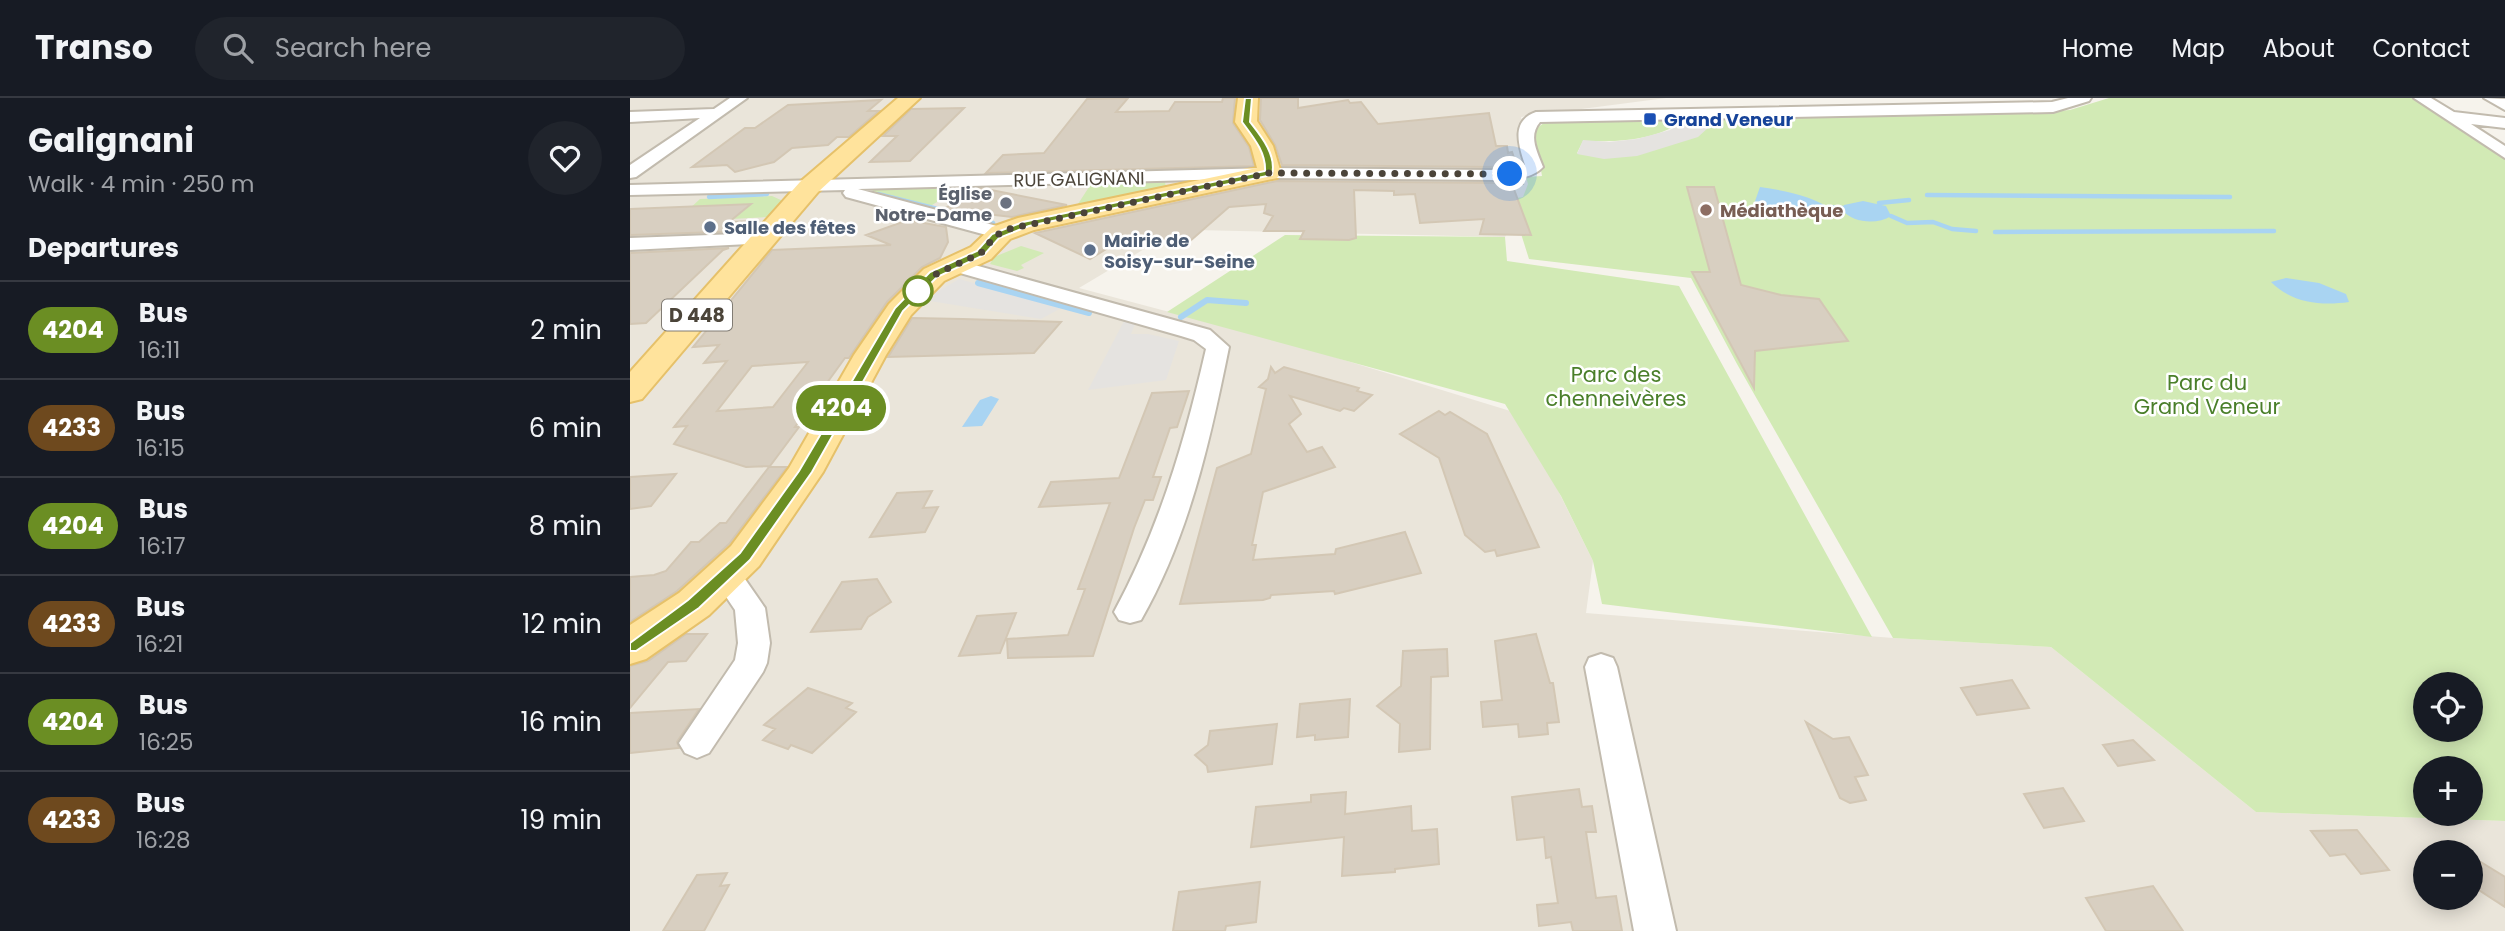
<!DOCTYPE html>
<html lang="en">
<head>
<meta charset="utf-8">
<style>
	:root { --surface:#171b24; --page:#20242c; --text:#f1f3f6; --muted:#9ea1a6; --line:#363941 }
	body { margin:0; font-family:Poppins,sans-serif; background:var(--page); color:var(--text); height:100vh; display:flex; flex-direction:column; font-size:26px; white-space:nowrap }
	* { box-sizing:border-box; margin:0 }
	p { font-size:23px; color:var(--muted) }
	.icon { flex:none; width:38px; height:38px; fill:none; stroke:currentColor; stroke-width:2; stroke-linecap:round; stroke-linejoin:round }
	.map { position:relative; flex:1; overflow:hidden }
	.side { display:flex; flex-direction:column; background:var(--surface); width:630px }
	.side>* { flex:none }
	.badge { padding:0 14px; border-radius:23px; font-size:24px; line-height:46px }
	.fabs { position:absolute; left:1783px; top:574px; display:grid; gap:14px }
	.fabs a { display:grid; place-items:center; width:70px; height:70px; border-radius:50%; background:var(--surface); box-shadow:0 4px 18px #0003; font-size:35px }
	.you { position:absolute; width:35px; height:35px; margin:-18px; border:5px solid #fff; border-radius:50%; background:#1a73e8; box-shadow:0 0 0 10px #1a73e833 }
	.map>.badge { position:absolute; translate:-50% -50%; box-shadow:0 0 0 4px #fff }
	h2 { padding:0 28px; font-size:26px; line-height:63px }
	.round { display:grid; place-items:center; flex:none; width:74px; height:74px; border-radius:37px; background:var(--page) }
	.headline { display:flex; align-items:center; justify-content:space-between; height:119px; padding:0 28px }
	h1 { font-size:33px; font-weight:700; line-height:52px }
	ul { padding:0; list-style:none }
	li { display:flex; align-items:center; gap:21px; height:98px; padding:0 28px; border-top:2px solid var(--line) }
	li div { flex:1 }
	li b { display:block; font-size:26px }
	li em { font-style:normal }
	li .badge { min-width:77px; font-weight:700; text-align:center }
	header { display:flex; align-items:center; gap:42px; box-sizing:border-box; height:98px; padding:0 35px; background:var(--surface); border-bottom:2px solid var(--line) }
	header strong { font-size:33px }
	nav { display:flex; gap:38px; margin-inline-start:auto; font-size:24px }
	.search { width:490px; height:63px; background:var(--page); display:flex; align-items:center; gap:18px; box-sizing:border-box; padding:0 24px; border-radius:38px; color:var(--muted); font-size:26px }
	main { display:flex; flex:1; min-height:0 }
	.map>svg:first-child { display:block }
	.residential { fill:#eae5da; fill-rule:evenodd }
	.green { fill:#d2eab5; fill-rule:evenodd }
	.parking { fill:#e5e3e0 }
	.water { fill:#a9d4f2 }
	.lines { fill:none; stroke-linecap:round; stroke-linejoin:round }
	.stream-far1 { stroke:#a9d4f2; stroke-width:4.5 }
	.stream { stroke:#a9d4f2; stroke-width:6 }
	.building { fill:#d8cfc1; stroke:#d3c7b4; stroke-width:2; fill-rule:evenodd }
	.minor-casing { stroke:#c2bbae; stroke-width:4 }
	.primary-casing { stroke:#e6c16a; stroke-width:4 }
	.minor { fill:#fff; fill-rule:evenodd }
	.primary { fill:#ffe39c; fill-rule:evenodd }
	.line { fill:#6b8e23; stroke:#fff; stroke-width:2 }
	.walk { stroke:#4b4439; stroke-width:7; stroke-dasharray:0 12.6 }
	.transit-dot { fill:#1a4fb4; stroke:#fff; stroke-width:2.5 }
	.worship-dot { fill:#6b7280; stroke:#fff; stroke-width:2.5 }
	.education-dot { fill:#8d6e63; stroke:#fff; stroke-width:2.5 }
	.service-dot { fill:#5c6f8a; stroke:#fff; stroke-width:2.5 }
	.stop-dot { fill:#fff; stroke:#6b8e23; stroke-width:3.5 }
	.labels { text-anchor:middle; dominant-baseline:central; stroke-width:5; stroke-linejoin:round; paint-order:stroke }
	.far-transit-label { font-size:18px; font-weight:bold; fill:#164399; stroke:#fff; text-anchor:start }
	.far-street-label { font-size:18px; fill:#4b4439; stroke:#fff }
	.far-worship-label { font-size:18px; font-weight:bold; fill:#5b616d; stroke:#fff; text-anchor:end }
	.far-education-label { font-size:18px; font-weight:bold; fill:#785e54; stroke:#fff; text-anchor:start }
	.far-service-label { font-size:18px; font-weight:bold; fill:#4e5e75; stroke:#fff; text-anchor:start }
	.shield { fill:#fff; stroke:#817c74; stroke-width:2 }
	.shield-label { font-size:19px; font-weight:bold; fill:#4b4439 }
	.park-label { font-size:21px; fill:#4a7f2a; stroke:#fff }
</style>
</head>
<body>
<header>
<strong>Transo</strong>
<div class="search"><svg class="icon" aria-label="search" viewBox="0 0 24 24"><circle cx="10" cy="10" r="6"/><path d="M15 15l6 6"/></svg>Search here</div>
<nav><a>Home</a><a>Map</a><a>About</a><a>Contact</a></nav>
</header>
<main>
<section class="side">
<div class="headline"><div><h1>Galignani</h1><p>Walk · 4 min · 250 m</p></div><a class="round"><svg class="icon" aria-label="heart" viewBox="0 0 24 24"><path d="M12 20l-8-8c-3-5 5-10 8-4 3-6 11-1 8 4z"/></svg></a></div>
<h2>Departures</h2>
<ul>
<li><span class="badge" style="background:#6b8e23;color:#fff">4204</span><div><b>Bus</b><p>16:11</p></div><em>2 min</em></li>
<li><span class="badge" style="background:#6e491e;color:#fff">4233</span><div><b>Bus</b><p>16:15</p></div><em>6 min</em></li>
<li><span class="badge" style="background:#6b8e23;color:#fff">4204</span><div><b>Bus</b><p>16:17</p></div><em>8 min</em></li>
<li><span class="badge" style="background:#6e491e;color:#fff">4233</span><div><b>Bus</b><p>16:21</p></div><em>12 min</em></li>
<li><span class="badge" style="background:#6b8e23;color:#fff">4204</span><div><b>Bus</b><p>16:25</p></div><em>16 min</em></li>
<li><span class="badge" style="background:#6e491e;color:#fff">4233</span><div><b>Bus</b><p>16:28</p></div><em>19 min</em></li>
</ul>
</section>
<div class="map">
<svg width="1875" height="833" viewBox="0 0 1875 833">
	<rect width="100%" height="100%" fill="#f6f3ec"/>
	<path class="residential" d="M 0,0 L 1036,0 L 891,19 L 901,89 L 875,139 L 522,131 L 526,144 L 449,190 L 675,250 L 890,316 L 963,463 L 956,515 L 1263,540 L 1421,549 L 1626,714 L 1875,723 L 1875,833 L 0,833 ZM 1796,754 L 1841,754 L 1841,800 L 1796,800 Z"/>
	<path class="green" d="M 1479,0 L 1784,0 L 1875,60 L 1875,723 L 1626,714 L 1421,549 L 1263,540 L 1107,266 L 1061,180 L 899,161 L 880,101 L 893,99 L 898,86 L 896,79 L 912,78 L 904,32 L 914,25 L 1042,22 L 1050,25 C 1022,43 986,44 953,43 L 947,55 L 1079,29 L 1083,21 L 1415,14 L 1440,12 ZM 1796,586 L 1841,586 L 1841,632 L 1796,632 ZM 1796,670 L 1841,670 L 1841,716 L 1796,716 Z
		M 535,84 L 536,89 L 446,109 L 461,86 Z
		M 336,87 L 309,99 L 307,104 L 297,110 L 242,93 L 248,89 Z
		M 142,98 L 153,103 L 139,119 L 45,124 L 70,101 Z
		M 655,137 L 875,139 L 877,163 L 1049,188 L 1242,539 L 972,506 L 963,463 L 931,398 L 875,306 L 537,214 Z
		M 391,148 L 414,155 L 391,167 L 394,170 L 387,173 L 360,166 L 364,159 Z"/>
	<path class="parking" d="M 1083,21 L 1079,29 L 1068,39 L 1007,58 L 974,61 L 947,56 L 953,42 L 979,44 L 1007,41 L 1040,32 L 1050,26 L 1042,22 Z
		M 329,181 L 433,209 L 411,221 L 294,202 Z
		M 494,223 L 505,226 L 501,236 L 518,236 L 549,243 L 536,282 L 458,292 Z"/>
	<path class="water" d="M 1130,89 C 1157,93 1182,98 1205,113 C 1180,123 1145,122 1124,106 Z
		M 1233,103 L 1256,108 L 1261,118 C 1247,127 1223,125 1212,112 L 1214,107 Z
		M 1656,180 L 1689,185 L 1716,196 L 1719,204 C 1691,208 1662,205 1641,184 Z
		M 361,298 L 369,301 L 352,328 L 332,329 L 350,302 Z"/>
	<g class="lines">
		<path class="stream-far1" d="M 248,96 L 363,125
			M 1297,97 L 1600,99
			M 79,99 L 137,96
			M 1249,105 L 1279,102
			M 1199,109 L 1213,110
			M 1261,118 L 1277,125 L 1303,124 L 1322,131 L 1346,133
			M 1365,134 L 1644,133"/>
		<path class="stream" d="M 348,185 L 459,215
			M 551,219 L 577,202 L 616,205"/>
	</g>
	<path class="building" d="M 498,0 L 486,14 L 539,13 L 545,4 L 592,4 L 593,0 L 605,0 L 603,25 L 619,49 L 624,68 L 356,75 L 373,57 L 414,55 L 457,1 Z
		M 631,0 L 668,0 L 668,10 L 718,2 L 720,5 L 731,4 L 748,26 L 859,15 L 866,48 L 877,48 L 878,55 L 882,54 L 886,66 L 866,69 L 652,67 L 645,47 L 630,22 Z
		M 251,2 L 238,13 L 249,13 L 219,39 L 207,39 L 198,47 L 162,50 L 144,64 L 105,74 L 97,67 L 62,69 L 115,30 L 125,30 L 158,7 Z
		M 334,10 L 280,63 L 240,64 L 267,38 L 253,38 L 281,11 Z
		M 892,82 L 893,86 L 882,86 L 901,137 L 850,136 L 854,121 L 790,125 L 785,96 L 764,97 L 764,93 L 724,92 L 726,140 L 719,142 L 670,141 L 674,133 L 634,133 L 643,118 L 634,115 L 636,106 L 599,109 L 559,144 L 499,137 L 460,161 L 405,135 L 647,83 L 866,85 Z
		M 1057,89 L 1084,89 L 1111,187 L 1151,197 L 1189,201 L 1218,243 L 1125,253 L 1124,290 L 1062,174 L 1080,174 Z
		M 349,90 L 351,90 L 437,107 L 382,119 L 314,111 Z
		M 121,106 L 99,124 L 120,123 L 115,128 L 124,127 L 117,133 L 0,137 L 0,111 Z
		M 278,122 L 316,129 L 318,144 L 310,160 L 292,169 L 257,204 L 219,260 L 215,260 L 165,329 L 169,329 L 140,368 L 116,369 L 44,346 L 57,328 L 44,329 L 97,263 L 74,265 L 89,247 L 63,249 L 142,152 L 261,147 L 236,137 ZM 178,264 L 143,309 L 87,313 L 122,268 Z
		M 99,150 L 93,152 L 16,225 L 0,226 L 0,155 Z
		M 282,220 L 333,221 L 431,224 L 404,255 L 258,259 Z
		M 641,269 L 645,275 L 654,269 L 729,290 L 727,293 L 742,297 L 724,313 L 714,310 L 710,313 L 660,298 L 671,316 L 659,326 L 677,354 L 692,349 L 705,369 L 633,394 L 622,447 L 626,447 L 623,462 L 705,456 L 706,451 L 775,434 L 791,475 L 705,496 L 704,493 L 641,497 L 640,500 L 633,502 L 550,506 L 587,370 L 621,356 L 636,291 L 629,289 L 638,281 Z
		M 559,293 L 547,329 L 540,330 L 523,379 L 531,379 L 523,402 L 515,402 L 504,430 L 463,558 L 378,560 L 377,541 L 438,537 L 455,491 L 448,491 L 480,405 L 409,409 L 421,384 L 489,380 L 522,295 Z
		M 809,313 L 815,317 L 820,314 L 857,336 L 909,449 L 867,458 L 865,452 L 855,454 L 835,437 L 809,360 L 770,336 Z
		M 157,369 L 99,446 L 47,493 L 0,524 L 0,479 L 24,477 L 36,473 L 61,444 L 69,444 L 90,425 L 96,425 L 139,369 Z
		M 46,376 L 21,408 L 0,411 L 0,379 Z
		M 302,393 L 293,410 L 308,409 L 295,434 L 240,439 L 267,395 Z
		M 247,481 L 261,504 L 238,519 L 231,531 L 181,534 L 212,484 Z
		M 386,515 L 370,555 L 329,558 L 347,518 Z
		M 56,536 L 77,536 L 56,563 L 38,564 L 0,610 L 0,568 L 18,563 Z
		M 906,536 L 920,585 L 923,585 L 929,624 L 917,625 L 918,636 L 889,639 L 888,626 L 853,629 L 851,604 L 872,602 L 865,543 Z
		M 817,551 L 818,578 L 801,579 L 800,651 L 769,654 L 770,626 L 747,608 L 771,588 L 773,553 Z
		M 1382,582 L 1399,610 L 1347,617 L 1331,590 Z
		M 178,590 L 222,605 L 216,610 L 226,614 L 182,655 L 161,647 L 158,651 L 133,642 L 145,631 L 134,627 Z
		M 720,601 L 718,639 L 685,642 L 685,637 L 667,639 L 670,606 Z
		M 69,611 L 47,644 L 49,650 L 0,655 L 0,615 Z
		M 1176,624 L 1203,641 L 1219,639 L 1238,677 L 1225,679 L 1236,702 L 1220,705 L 1210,700 Z
		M 647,626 L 642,666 L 578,674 L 577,668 L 565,657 L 578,647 L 580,633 Z
		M 1503,642 L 1524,662 L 1488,668 L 1473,647 Z
		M 1433,690 L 1454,723 L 1414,730 L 1394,696 Z
		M 949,691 L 952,709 L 962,708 L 966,734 L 956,734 L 966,800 L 986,798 L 992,833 L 943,833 L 941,824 L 909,828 L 907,807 L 928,805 L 921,759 L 916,760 L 914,739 L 887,742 L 882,699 Z
		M 716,694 L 715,716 L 781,708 L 782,733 L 807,731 L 809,766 L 765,771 L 765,774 L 712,778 L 714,739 L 621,749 L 626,709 L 681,704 L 681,697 Z
		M 1727,732 L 1759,772 L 1731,776 L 1715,756 L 1700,758 L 1681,733 Z
		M 1841,758 L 1875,779 L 1875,809 L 1841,787 Z
		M 97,775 L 90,788 L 99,787 L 74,833 L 33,833 L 67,777 Z
		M 630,784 L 626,824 L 596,828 L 595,833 L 543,833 L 549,794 Z
		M 1523,788 L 1553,833 L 1476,833 L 1456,800 Z"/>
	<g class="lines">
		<g class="minor-casing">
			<path id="minor" d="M 100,0 L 117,0 L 6,79 L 0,80 L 0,67 L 70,20 L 0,24 L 0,14 L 84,11 Z
				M 1438,0 L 1461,0 L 1459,3 L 1423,14 L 910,24 C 898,38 907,53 913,69 C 901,82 882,80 866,82 L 639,80 L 228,91 L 378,131 L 381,135 L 371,141 L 216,99 L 213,95 L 215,92 L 0,97 L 0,87 L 639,70 L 866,72 L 895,67 C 889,48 880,23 906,14 L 1422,4 Z
				M 1784,0 L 1801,0 L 1824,14 L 1875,20 L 1875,30 L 1841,26 L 1875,48 L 1875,60 Z
				M 1854,0 L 1875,1 L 1875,12 Z
				M 134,135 L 141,137 L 144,141 L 141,145 L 0,152 L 0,140 Z
				M 323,161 L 580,232 L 599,249 C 580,343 559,438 511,522 L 500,525 L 489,522 L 484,514 C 529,431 555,343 576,251 L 564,242 L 551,238 L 316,171 L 313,167 L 316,163 Z
				M 97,468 L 108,471 L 135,510 L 140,545 L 137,565 L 133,574 L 79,655 L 67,660 L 55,655 L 49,645 L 105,562 L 108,545 L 105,512 L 82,478 L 86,471 Z
				M 971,556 L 983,560 L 987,569 L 1046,833 L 1004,833 L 955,569 L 959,560 Z"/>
		</g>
		<g class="primary-casing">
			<path id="primary" d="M 268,0 L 290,0 L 188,94 L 12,301 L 0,304 L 0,274 L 170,84 Z
				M 608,0 L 628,0 L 627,23 L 643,48 L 651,75 L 647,80 L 404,132 L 380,141 L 361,161 L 314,183 L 281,217 L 256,257 L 193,374 L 129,468 L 79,517 L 16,561 L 0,566 L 0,527 L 49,495 L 101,448 L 159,370 L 224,257 L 259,206 L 294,171 L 341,149 L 362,129 L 388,120 L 627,70 L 621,48 L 605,24 Z"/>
		</g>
		<use href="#minor" class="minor"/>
		<use href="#primary" class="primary"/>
	</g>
	<path class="line" d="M 615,0 L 622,0 L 620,24 C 631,38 647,57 642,77 L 399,128 L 369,140 L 354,157 L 307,179 L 273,213 L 182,374 L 120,462 L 69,510 L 6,553 L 0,553 L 0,545 L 58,502 L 110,455 L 169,373 L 265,210 L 300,174 L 347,153 L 362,136 L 393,124 L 635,73 C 636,54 623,39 612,24 Z"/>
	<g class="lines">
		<path class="walk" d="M 288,193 L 304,177 L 351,155 L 365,138 L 379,131 L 639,75 L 880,76"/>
	</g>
	<rect class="transit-dot" x="1013" y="14" width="14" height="14" rx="3.5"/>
	<circle class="worship-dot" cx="376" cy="105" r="7"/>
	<circle class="education-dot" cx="1076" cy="112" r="7"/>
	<g class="service-dot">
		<circle cx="80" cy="129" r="7"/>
		<circle cx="460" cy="152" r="7"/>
	</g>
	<circle class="stop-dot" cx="288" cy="193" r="14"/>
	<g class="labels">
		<g class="far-transit-label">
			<text x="1034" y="21">Grand Veneur</text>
		</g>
		<g class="far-street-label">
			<text transform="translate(449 81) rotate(-1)">RUE GALIGNANI</text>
		</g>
		<g class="far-worship-label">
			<text x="362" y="95">Église<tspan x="362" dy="21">Notre-Dame</tspan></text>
		</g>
		<g class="far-education-label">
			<text x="1090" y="112">Médiathèque</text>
		</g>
		<g class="far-service-label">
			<text x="94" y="129">Salle des fêtes</text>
			<text x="474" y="142">Mairie de<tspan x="474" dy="21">Soisy-sur-Seine</tspan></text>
		</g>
		<rect class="shield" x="32" y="201.5" width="70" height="31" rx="5"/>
		<g class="shield-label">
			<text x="67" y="217">D 448</text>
		</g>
		<g class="park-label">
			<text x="986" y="276">Parc des<tspan x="986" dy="24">chenneivères</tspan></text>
			<text x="1577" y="284">Parc du<tspan x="1577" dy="24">Grand Veneur</tspan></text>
		</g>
	</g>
</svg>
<div class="fabs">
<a><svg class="icon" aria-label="locate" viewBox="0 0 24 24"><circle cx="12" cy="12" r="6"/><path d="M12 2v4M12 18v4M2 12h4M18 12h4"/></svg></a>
<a>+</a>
<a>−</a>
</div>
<div class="you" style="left:880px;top:76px"></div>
<b class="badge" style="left:211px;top:310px;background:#6b8e23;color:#fff">4204</b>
</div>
</main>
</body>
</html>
